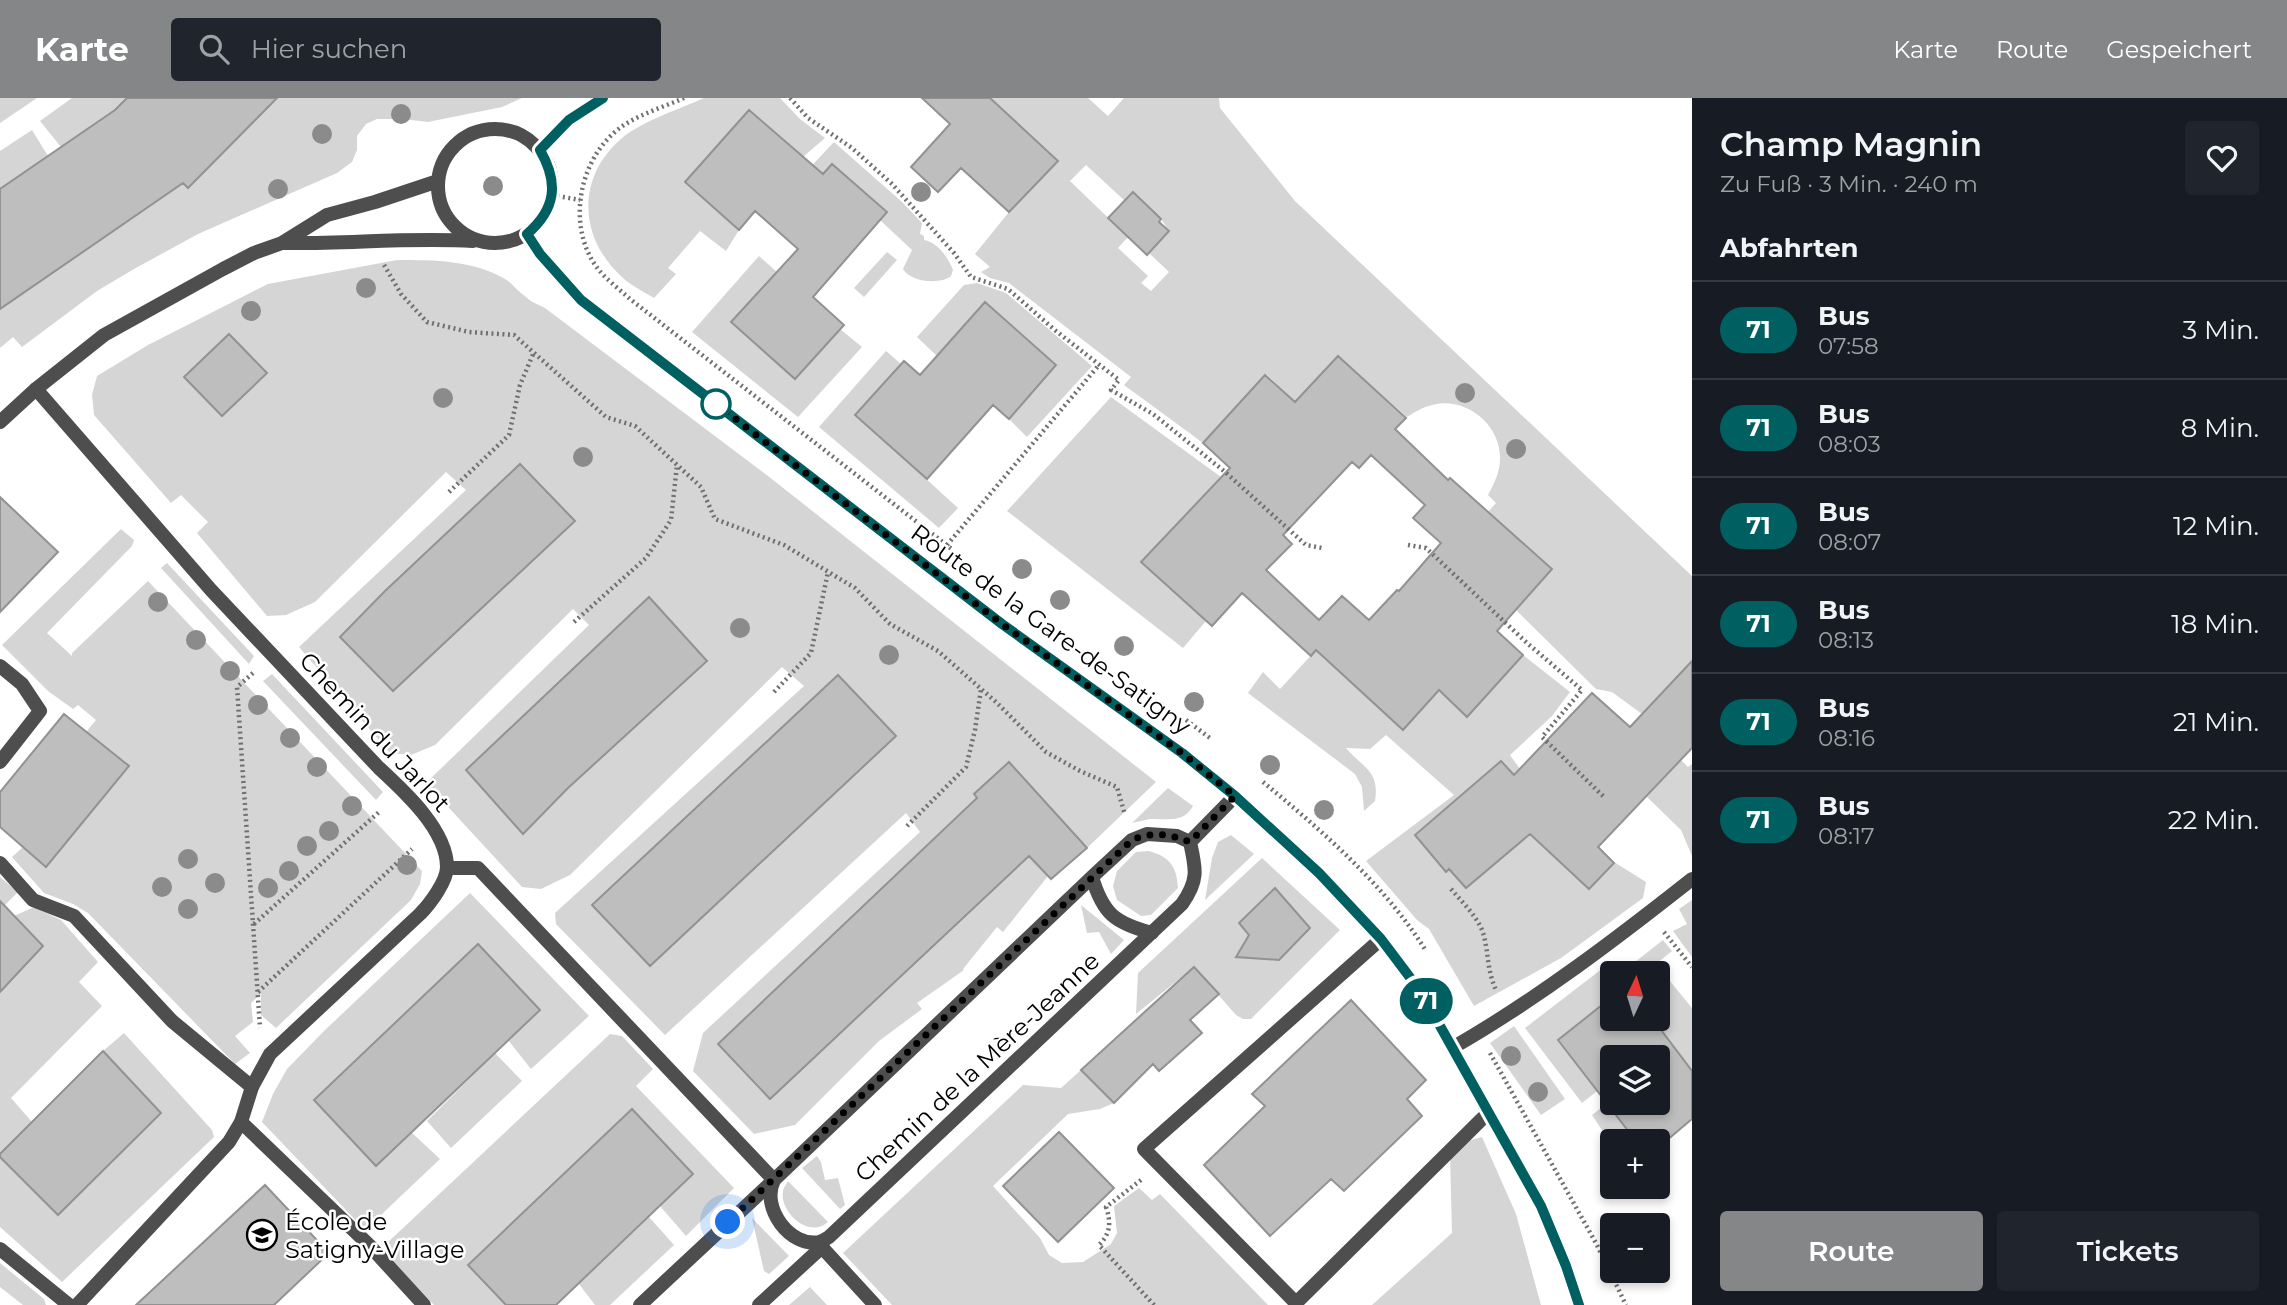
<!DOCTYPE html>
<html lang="de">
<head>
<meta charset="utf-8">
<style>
	:root { --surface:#171b24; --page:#20242c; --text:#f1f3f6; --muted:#9ea1a6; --line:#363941; --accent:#858687 }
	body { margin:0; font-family:Montserrat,sans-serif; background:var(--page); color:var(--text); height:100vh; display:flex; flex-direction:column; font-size:26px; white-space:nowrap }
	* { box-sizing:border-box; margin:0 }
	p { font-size:23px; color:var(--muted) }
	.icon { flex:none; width:38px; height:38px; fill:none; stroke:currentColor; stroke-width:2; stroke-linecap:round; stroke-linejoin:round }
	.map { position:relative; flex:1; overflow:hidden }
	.panel { display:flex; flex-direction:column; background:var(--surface); width:595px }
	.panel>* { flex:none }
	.badge { padding:0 14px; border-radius:23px; font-size:24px; line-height:46px }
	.needle { width:46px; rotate:4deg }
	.buttons { position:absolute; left:1600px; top:863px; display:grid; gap:14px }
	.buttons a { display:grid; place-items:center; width:70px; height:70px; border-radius:7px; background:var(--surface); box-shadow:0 4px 10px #0003; font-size:35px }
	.you { position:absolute; width:35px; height:35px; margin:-18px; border:5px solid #fff; border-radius:50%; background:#1a73e8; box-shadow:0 0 0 10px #1a73e833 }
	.map>.badge { position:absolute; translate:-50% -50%; box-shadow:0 0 0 4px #fff }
	h2 { padding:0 28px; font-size:26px; line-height:63px }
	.round { display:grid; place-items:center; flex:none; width:74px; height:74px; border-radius:7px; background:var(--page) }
	.overview { display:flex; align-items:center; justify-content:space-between; height:119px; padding:0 28px }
	h1 { font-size:33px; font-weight:600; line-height:52px }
	.action { display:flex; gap:14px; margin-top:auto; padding:14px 28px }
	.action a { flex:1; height:80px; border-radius:7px; background:var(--accent); color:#fff; font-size:28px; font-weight:600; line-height:80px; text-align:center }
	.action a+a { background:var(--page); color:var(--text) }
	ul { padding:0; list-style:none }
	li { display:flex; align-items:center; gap:21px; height:98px; padding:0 28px; border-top:2px solid var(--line) }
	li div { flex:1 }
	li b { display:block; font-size:26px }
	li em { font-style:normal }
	li .badge { min-width:77px; font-weight:700; text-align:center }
	header { display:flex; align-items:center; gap:42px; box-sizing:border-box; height:98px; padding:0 35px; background:var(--accent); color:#fff }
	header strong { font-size:33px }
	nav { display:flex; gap:38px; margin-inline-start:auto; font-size:24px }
	.search { width:490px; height:63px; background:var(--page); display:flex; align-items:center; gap:18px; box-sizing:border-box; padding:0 24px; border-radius:7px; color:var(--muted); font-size:26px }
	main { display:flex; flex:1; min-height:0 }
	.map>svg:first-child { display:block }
	.green { fill:#d5d5d5; fill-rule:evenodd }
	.building { fill:#bebebe; stroke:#929292; stroke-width:2; fill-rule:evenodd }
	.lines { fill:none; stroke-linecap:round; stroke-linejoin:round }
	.path { stroke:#707070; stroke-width:4.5; stroke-dasharray:2 3.5; stroke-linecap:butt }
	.service { stroke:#4e4e4e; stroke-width:14 }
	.minor { stroke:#4e4e4e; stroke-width:14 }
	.tertiary { stroke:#4e4e4e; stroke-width:14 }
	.secondary { stroke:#1b1b1b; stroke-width:14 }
	.tree { fill:#8b8b8b }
	.line-casing { stroke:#fff; stroke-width:16 }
	.line { stroke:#005f61; stroke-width:10 }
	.walk { stroke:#000; stroke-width:7; stroke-dasharray:0 12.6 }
	.stop-dot { fill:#fff; stroke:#005f61; stroke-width:3.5 }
	.labels { text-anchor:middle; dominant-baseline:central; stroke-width:5; stroke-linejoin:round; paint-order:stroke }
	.street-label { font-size:24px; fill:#000; stroke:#fff }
	.poi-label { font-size:24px; fill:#000; stroke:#fff; text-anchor:start }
</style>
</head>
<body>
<header>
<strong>Karte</strong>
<div class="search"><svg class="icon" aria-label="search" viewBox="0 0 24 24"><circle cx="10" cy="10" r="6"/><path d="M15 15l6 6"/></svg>Hier suchen</div>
<nav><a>Karte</a><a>Route</a><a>Gespeichert</a></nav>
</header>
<main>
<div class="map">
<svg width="1692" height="1207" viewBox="0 0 1692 1207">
	<rect width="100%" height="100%" fill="#fff"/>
	<path class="green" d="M 0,0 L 37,0 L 0,25 Z
		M 72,0 L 522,0 L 502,9 L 428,24 L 403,21 L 377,21 L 366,26 L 357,38 L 357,52 L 352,64 L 337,75 L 198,136 L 134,171 L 97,193 L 22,249 L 13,239 L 0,250 L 0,211 L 146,110 L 90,29 L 61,49 L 40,23 Z
		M 704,0 L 780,0 L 800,21 L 825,40 L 803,59 L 749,13 L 739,132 L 726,153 L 700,133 L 668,170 L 676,176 L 654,200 C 644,194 632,188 623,180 C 578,140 576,79 622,40 C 642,23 680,11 704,0 Z
		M 984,0 L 1088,0 L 1108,18 L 1124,0 L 1219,0 L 1220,10 L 1295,103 L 1692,478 L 1692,587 L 1680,576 L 1642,616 L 1612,594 L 1596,591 L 1516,512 L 1552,471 L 1488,414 L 1496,405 L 1488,397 C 1494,386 1500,374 1500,361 C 1501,327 1466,298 1432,307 C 1423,309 1415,314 1407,319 L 1338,258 L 1295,304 L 1266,276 L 1203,345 L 1124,287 L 1131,279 L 1009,185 L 990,180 L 981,174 L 990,169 L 975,156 L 1009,114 L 1058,63 L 1002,11 ZM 1086,67 L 1125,103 L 1134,95 L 1161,121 L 1169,133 L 1149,155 L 1169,174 L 1151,193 L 1141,185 L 1148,178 L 1118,150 L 1128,139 L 1070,83 Z
		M 32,32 L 48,58 L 0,91 L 0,53 Z
		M 834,44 L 902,104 L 922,125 L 920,136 L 924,138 L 924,142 C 937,144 948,159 953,172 L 951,178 C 940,187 910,184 903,171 L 912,152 L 880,122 L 887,114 L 833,66 L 812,88 L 801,79 Z
		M 887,154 L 897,162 L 864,199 L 854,190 Z
		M 759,158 L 777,174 L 732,225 L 797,279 L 840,231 L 862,249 L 798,319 L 692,234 Z
		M 397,162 C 434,162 473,162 505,181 C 513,186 518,194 526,199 C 531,204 539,207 545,210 L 768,378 L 1156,684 L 1087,750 L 1009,664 L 974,696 L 1048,778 L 1003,834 L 997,829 L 963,871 L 964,872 L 917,905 L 922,911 L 879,943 L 795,1027 L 754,1036 L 693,973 L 703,935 L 920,734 L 906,715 L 665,937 L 556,826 L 555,815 L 804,588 L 782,569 L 570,777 L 541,791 L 522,789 L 426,685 L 589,527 L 573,511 L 435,647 L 411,657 L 390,655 L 299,549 L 466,392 L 446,374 L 315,504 L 286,517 L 267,518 L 197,435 L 208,424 L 181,397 L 171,405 L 94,317 L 92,297 L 97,278 L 148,247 L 268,186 Z
		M 977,185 L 1006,195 L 1092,268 L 1027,339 L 1009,321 L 1056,267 L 985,204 L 937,258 L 917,239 L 964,187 Z
		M 886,253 L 901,266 L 856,317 L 958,410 L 939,430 L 819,329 Z
		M 1111,299 L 1221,379 L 1141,464 L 1206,523 L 1183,550 L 1007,413 Z
		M 121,431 L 134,442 L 132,448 L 47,535 L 72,558 L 72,555 L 148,483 L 422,773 L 420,786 L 411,802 L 276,930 L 261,917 L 261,896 L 251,905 L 253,924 L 235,938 L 250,955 L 235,966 L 88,815 L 73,806 L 44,795 L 12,759 L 23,749 L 46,768 L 128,668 L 86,634 L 96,622 L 78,607 L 73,611 L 48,593 L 2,547 Z
		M 167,465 L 254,558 L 249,566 L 161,470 Z
		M 1316,552 L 1343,577 L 1439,592 L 1467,618 L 1523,557 L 1570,594 L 1552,618 L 1510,657 L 1520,671 L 1559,708 L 1614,764 L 1646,784 L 1643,800 L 1561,860 L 1474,908 L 1429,831 L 1417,822 L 1366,763 L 1454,697 L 1386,637 L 1370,651 L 1346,650 C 1363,670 1380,673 1375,703 L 1364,713 L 1362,689 L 1355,676 L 1248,595 L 1263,574 L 1280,591 Z
		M 272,576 L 383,694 L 376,702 L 263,583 Z
		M 1681,662 L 1688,669 L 1692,666 L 1692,758 L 1681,732 L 1647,699 Z
		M 1168,690 L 1193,708 C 1183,726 1167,720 1150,721 C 1144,722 1138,724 1132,725 Z
		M 1231,737 L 1254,756 L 1205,802 L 1212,760 L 1218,744 Z
		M 1149,753 C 1170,759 1177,769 1178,790 L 1151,817 L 1141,818 L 1117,802 L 1113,788 L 1117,773 L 1136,754 Z
		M 1262,760 L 1340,832 L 1251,921 L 1243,921 L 1236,917 L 1194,869 L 1136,916 L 1138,875 Z
		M 0,779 L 18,794 L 5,807 L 0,802 Z
		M 470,795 L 589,918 L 531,971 L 508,942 L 411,1034 L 440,1061 L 383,1115 L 375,1129 L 364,1131 L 262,1024 L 273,996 L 287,971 L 324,933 Z
		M 1692,802 L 1692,859 L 1673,833 L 1687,826 L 1679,811 Z
		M 1081,807 L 1124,842 L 1111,856 L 1099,834 L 1087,835 Z
		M 34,809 L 61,822 L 98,864 L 79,884 L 102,908 L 11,1000 L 32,1024 L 0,1056 L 0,893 L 43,848 L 14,818 Z
		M 1663,842 L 1672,853 L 1656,866 L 1692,910 L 1692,973 L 1652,921 L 1657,920 L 1657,875 L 1621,875 Z
		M 1607,867 L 1615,875 L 1612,875 L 1612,899 L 1559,942 L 1597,993 L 1582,1005 L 1525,930 Z
		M 1514,928 L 1565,1001 L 1541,1017 L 1490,945 Z
		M 124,935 L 212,1032 L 214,1039 L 62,1184 L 0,1129 L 0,1059 L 58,1117 L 159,1013 L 103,953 Z
		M 610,936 L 622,938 L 653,971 L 636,988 L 734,1090 L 686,1138 L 660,1108 L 693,1076 L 631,1011 L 468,1166 L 506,1207 L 434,1207 L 385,1155 L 387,1145 Z
		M 495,955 L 522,983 L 451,1050 L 427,1023 Z
		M 1081,972 L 1114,1005 L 1100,1011 L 1068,1016 L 993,1088 L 1040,1140 L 1049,1157 L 1062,1165 L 1083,1164 L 1111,1146 L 1117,1135 L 1114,1108 L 1139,1090 L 1152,1102 L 1160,1096 L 1268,1207 L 892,1207 L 843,1155 L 1023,987 L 1061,990 Z
		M 1607,1005 L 1630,1035 L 1617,1043 L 1612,1043 L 1611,1046 L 1592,1017 Z
		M 1482,1039 L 1516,1116 L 1541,1207 L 1372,1207 L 1452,1135 L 1450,1057 L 1464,1044 Z
		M 817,1058 L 821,1064 L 825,1082 L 838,1080 L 845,1107 L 840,1111 L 802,1070 Z
		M 788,1083 L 828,1124 C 808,1142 779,1112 783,1094 C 783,1090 786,1087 788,1083 Z
		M 649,1119 L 674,1147 L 610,1207 L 595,1207 L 579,1186 Z
		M 752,1120 L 789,1158 L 769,1176 L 764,1173 Z
		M 0,1165 L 44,1201 L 46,1207 L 23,1207 L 0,1189 Z
		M 810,1189 L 827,1207 L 789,1207 Z"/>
	<path class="building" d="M 127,0 L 277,0 L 188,90 L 183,85 L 0,211 L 0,91 L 115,12 Z
		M 922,0 L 990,0 L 1058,63 L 1009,114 L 961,70 L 938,94 L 911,69 L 950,26 Z
		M 749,12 L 823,76 L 832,66 L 887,114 L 813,199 L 844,227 L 795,281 L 731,224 L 798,151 L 755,113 L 739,132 L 685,84 Z
		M 1133,94 L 1161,121 L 1159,124 L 1169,133 L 1147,157 L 1108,120 Z
		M 985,204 L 1056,267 L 1009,321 L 993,307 L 927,381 L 855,317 L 904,263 L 920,277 Z
		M 229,236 L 267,275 L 222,318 L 184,279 Z
		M 1338,258 L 1406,320 L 1395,331 L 1448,382 L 1450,380 L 1552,471 L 1497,533 L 1523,557 L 1467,619 L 1439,592 L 1403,632 L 1316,552 L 1311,558 L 1242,495 L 1212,528 L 1141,464 L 1230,370 L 1203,345 L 1265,277 L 1295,304 ZM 1371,357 L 1425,407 L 1413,420 L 1441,445 L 1399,493 L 1397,492 L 1369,522 L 1342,498 L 1319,522 L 1266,472 L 1292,446 L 1283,437 L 1352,364 L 1359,370 Z
		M 520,366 L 575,423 L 393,593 L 340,539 L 385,493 Z
		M 0,399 L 58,454 L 0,514 Z
		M 649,499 L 707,563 L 568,690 L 523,736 L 466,672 Z
		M 1692,563 L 1692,650 L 1598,749 L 1614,765 L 1589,791 L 1530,736 L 1466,790 L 1449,771 L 1446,774 L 1415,737 L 1501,663 L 1514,677 L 1592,595 L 1630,629 Z
		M 838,577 L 896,638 L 650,868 L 592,807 Z
		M 64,616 L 129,668 L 46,769 L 0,729 L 0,694 Z
		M 1009,664 L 1087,750 L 1051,781 L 1029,758 L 770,1001 L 718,946 L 977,700 L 974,696 Z
		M 1275,790 L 1310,830 L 1279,862 L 1236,859 L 1249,837 L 1239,825 Z
		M 0,803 L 43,848 L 0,894 Z
		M 478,846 L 540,912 L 376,1068 L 314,1002 Z
		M 1194,869 L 1219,896 L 1190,922 L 1202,935 L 1159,973 L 1153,966 L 1114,1005 L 1081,972 Z
		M 1612,899 L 1612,920 L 1652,920 L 1692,973 L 1692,1021 L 1666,1043 L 1636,1043 L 1558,942 ZM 1612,959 L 1657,959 L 1657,1004 L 1612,1004 Z
		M 1351,902 L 1426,982 L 1407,1001 L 1422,1018 L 1344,1093 L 1331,1081 L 1270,1138 L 1204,1067 L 1265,1008 L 1252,996 Z
		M 103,953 L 161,1015 L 58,1117 L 0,1059 L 0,1056 Z
		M 632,1011 L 693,1076 L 556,1207 L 506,1207 L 468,1167 Z
		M 1059,1034 L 1114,1090 L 1058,1144 L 1003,1088 Z
		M 265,1087 L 329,1155 L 274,1207 L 136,1207 Z"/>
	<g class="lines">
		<path class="path" d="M 684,0 C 666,8 646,14 629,24 C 583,50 566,117 592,162 C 601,178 617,189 630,201 L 953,452
			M 790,0 L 808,20 L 852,50 L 892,86 L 954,155 L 971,179 L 1008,191 L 1056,233 L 1119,282 L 1111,292 L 1153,316 L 1224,373 L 1306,447 L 1322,450
			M 552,97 L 580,102
			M 384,167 L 401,196 L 427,224 L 469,234 L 514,237 L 606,319 L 635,328 L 701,389 L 715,421 L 784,447 L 855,490 L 890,526 L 938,553 L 996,604 L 1046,654 L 1080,673 L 1117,689 L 1125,717
			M 449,394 L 509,337 L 520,287 L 534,254
			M 947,447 L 1099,267
			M 1408,447 L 1426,450 L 1527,545 L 1582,592 L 1542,639 L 1604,699
			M 574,524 L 646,460 L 671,422 L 677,367
			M 253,575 L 237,589 L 260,930
			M 774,594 L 811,555 L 828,474
			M 1186,622 L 1210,640
			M 1263,684 C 1321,732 1386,788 1426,853
			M 907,728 L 966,669 L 975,632 L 981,591
			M 1451,791 C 1462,804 1475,816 1482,832 C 1489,851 1486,870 1496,892
			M 254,826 L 379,714
			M 1664,834 L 1692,869
			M 258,894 L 412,751
			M 1490,955 L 1597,1147 L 1626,1207
			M 1141,1082 L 1106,1109 C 1111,1124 1111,1135 1099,1147 L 1154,1207"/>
		<path class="service" d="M 0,568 L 22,586 L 40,613 L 0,664
			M 0,765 L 33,802 L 74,818 L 172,923 L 252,989
			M 447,770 L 478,770 L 774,1082 L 640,1207
			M 1381,841 L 1144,1051 L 1296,1205 L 1489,1014
			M 241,1024 L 369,1147 L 424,1207
			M 818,1145 L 875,1207
			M 0,1151 L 69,1207
			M 759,1207 L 822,1149"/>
		<path class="minor" d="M 36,291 L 211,492 L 379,670 C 404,693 447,732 447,769 C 447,783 430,806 420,816 L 270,956 L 252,989 L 241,1024 L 229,1044 L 77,1207
			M 1147,736 L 1177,738 L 1190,744 C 1196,771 1199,782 1182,806 L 829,1139 C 826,1141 823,1143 819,1144 C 791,1150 760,1110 774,1082 L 1092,779 L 1132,742 Z
			M 1190,744 L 1235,698
			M 1092,779 C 1103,816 1115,825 1152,835
			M 1452,950 C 1536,902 1616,841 1692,781"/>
		<path class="tertiary" d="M438 88a57 57 0 1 1 114 0a57 57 0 1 1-114 0Z
			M 527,136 L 540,156 L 581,202 L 1001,526 L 1182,655 L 1235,698 L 1319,775 L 1381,841 L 1421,894 L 1541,1108 L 1565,1164 L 1579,1207
			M 284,145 C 347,146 410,139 473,143
			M 0,324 L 36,291 L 104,237 L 223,171 L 254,155 L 282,145 L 327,117 L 375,104 L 438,83"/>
		<path class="secondary" d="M 540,52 L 569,22 L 603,0"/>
	</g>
	<g class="tree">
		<circle cx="401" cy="16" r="10"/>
		<circle cx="322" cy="36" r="10"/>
		<circle cx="493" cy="88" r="10"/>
		<circle cx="278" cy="91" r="10"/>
		<circle cx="921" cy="94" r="10"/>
		<circle cx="366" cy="190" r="10"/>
		<circle cx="251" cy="213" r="10"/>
		<circle cx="1465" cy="295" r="10"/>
		<circle cx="443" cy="300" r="10"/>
		<circle cx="1516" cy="351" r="10"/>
		<circle cx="583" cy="359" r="10"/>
		<circle cx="1022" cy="471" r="10"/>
		<circle cx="1060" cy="502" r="10"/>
		<circle cx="158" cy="504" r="10"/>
		<circle cx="740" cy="530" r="10"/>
		<circle cx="196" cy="542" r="10"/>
		<circle cx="1124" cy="548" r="10"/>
		<circle cx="889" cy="557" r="10"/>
		<circle cx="230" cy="573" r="10"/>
		<circle cx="1194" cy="604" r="10"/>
		<circle cx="258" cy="607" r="10"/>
		<circle cx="290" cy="640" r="10"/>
		<circle cx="1270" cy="667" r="10"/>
		<circle cx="317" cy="669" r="10"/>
		<circle cx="352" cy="708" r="10"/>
		<circle cx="1324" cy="712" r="10"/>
		<circle cx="329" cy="733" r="10"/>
		<circle cx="307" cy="748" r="10"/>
		<circle cx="188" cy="761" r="10"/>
		<circle cx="407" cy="767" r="10"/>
		<circle cx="289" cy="773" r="10"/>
		<circle cx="215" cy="785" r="10"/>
		<circle cx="162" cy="789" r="10"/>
		<circle cx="268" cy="790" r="10"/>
		<circle cx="188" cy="811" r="10"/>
		<circle cx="1511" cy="958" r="10"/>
		<circle cx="1538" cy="994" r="10"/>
	</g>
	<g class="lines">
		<g class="line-casing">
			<path id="line" d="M 603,0 L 569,22 L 540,52 C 559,85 556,111 527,136 L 540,156 L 581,202 L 1002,526 L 1182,655 L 1235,698 L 1319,775 L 1381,841 L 1421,894 L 1541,1108 L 1566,1168 L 1579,1207"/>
		</g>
		<use href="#line" class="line"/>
		<path class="walk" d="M 716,306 L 1002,526 L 1182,655 L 1235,698 L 1190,744 C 1169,736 1152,733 1132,742 L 728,1124"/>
	</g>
	<defs>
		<g id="school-ring" transform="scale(1.575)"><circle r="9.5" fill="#fff" stroke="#000" stroke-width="1.5"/><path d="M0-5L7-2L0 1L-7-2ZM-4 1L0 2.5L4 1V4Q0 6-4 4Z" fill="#000"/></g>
	</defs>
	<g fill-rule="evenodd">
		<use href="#school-ring" x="262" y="1137"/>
	</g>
	<circle class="stop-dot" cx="716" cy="306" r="14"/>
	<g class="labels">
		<g class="street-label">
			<text transform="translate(1051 531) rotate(36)">Route de la Gare-de-Satigny</text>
			<text transform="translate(375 634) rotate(47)">Chemin du Jarlot</text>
			<text transform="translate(977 969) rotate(-43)">Chemin de la Mère-Jeanne</text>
		</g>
		<g class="poi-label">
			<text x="285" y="1123">École de<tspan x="285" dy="28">Satigny-Village</tspan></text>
		</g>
	</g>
</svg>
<div class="buttons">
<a><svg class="needle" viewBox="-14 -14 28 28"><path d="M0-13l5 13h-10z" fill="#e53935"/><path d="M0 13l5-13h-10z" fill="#9ea1a6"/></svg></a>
<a><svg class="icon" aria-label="layers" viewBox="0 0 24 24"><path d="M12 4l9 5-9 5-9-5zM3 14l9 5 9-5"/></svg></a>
<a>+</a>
<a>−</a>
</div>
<div class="you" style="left:728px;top:1124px"></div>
<b class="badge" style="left:1426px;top:903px;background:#005f61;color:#fff">71</b>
</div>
<section class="panel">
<div class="overview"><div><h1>Champ Magnin</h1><p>Zu Fuß · 3 Min. · 240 m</p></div><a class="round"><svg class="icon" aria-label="heart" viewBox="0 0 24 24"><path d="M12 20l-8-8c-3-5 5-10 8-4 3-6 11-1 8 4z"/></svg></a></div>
<h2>Abfahrten</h2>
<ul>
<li><span class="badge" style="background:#005f61;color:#fff">71</span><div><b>Bus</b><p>07:58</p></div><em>3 Min.</em></li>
<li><span class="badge" style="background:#005f61;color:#fff">71</span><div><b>Bus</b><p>08:03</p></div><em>8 Min.</em></li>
<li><span class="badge" style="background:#005f61;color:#fff">71</span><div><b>Bus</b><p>08:07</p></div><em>12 Min.</em></li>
<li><span class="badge" style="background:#005f61;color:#fff">71</span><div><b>Bus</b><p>08:13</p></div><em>18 Min.</em></li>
<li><span class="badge" style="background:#005f61;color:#fff">71</span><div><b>Bus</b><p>08:16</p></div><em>21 Min.</em></li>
<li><span class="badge" style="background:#005f61;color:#fff">71</span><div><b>Bus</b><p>08:17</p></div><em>22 Min.</em></li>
</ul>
<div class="action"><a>Route</a><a>Tickets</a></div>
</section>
</main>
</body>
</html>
